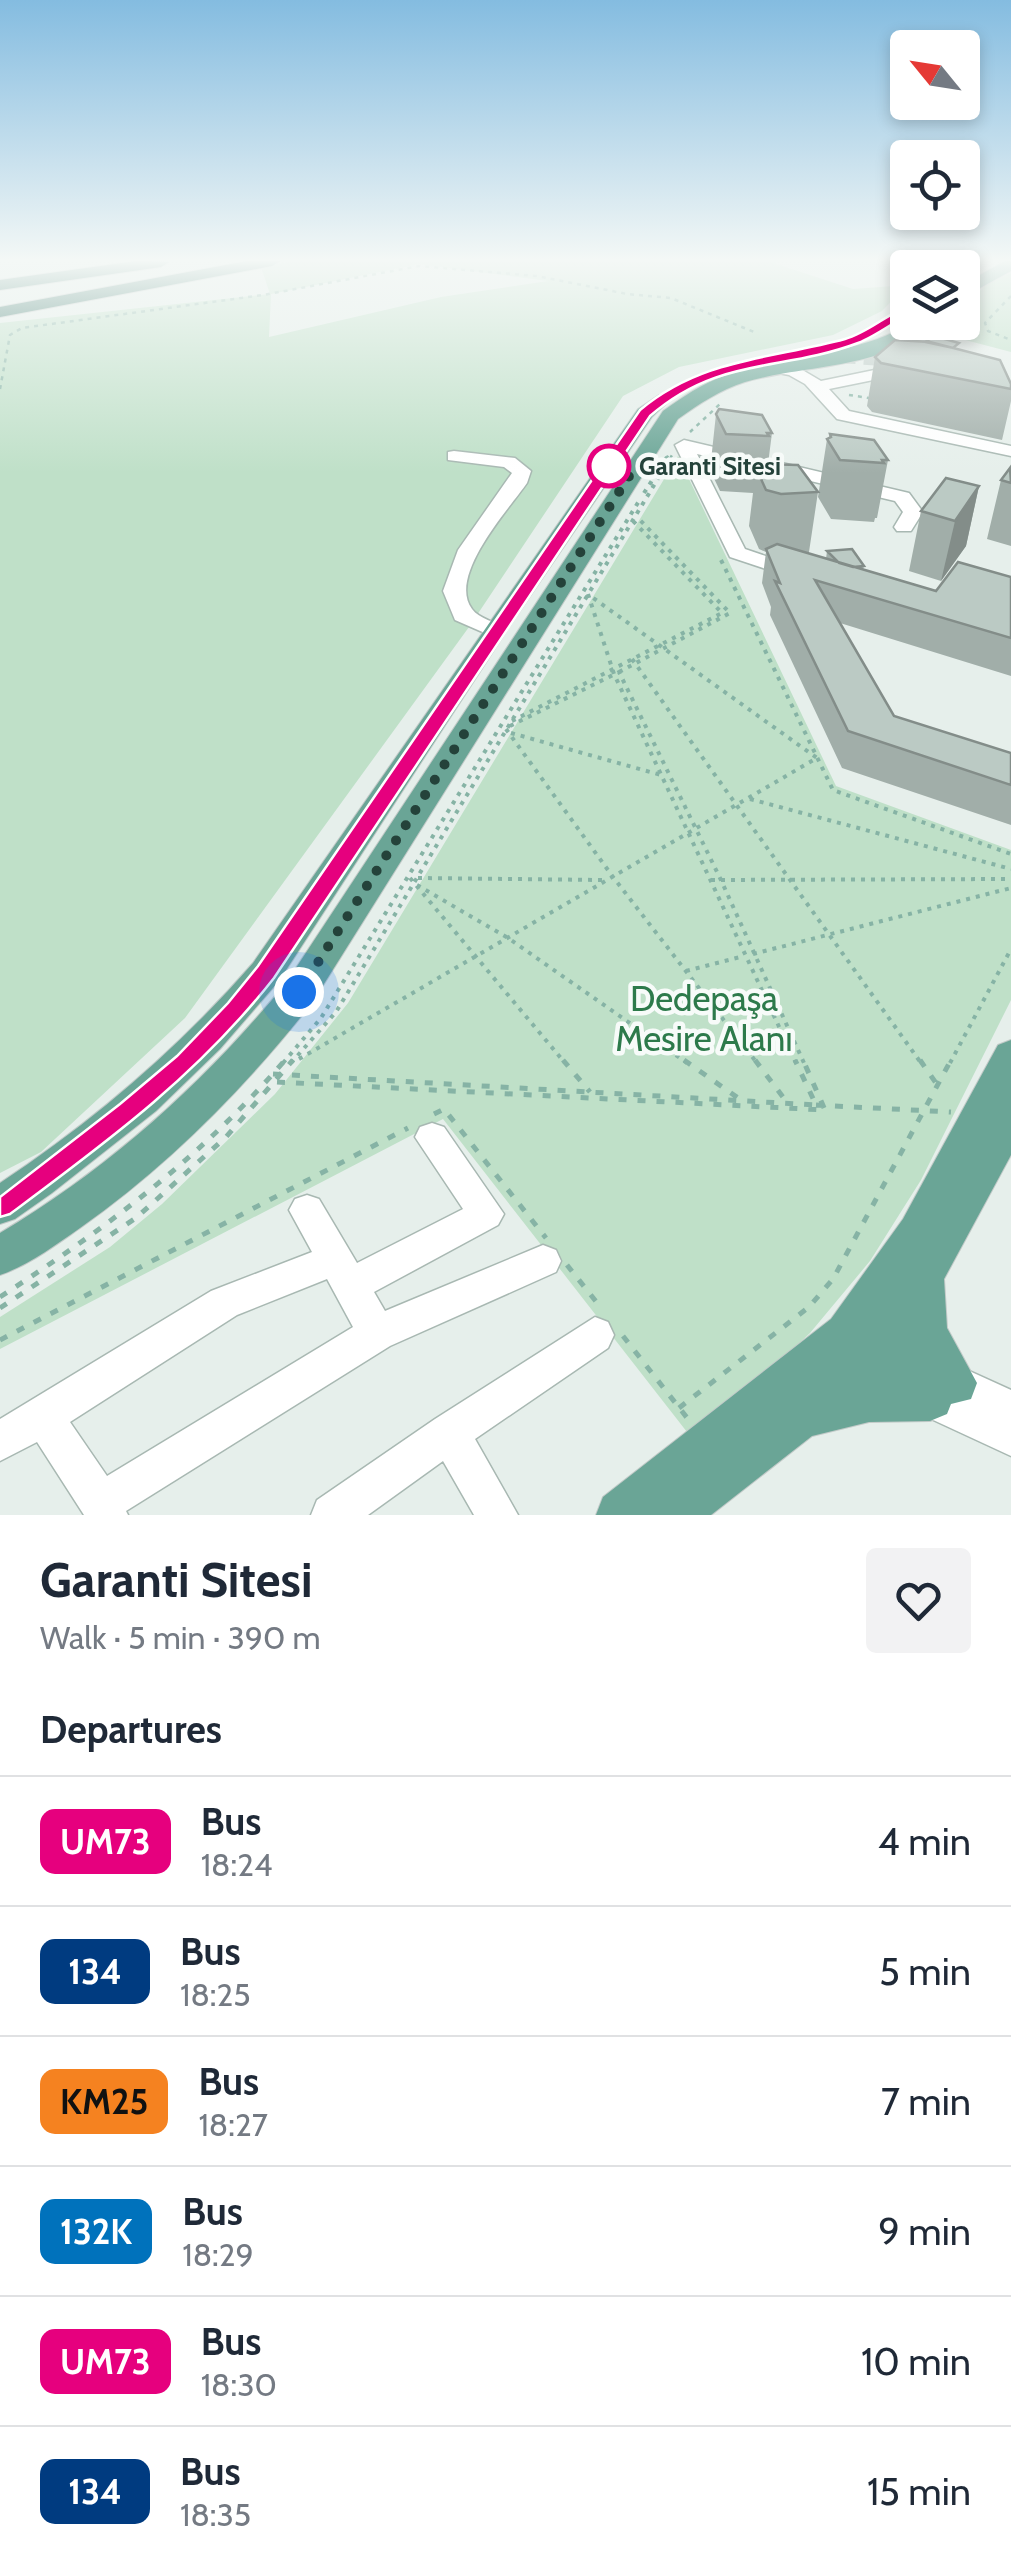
<!DOCTYPE html>
<html lang="en">
<head>
<meta charset="utf-8">
<style>
	:root { --surface:#fff; --page:#f2f2f3; --text:#1f2937; --muted:#747a83; --line:#e0e1e3 }
	body { margin:0; font-family:Cabin,sans-serif; background:var(--page); color:var(--text); height:100vh; display:flex; flex-direction:column; font-size:38px; white-space:nowrap }
	* { box-sizing:border-box; margin:0 }
	p { font-size:32px; color:var(--muted) }
	.icon { flex:none; width:55px; height:55px; fill:none; stroke:currentColor; stroke-width:2; stroke-linecap:round; stroke-linejoin:round }
	.map { position:relative; height:1515px; overflow:hidden }
	.details { display:flex; flex-direction:column; background:var(--surface); flex:1 }
	.details>* { flex:none }
	.badge { padding:0 20px; border-radius:15px; font-size:35px; line-height:65px }
	.needle { width:65px; rotate:300deg }
	.controls { position:absolute; left:890px; top:30px; display:grid; gap:20px }
	.controls a { display:grid; place-items:center; width:90px; height:90px; border-radius:10px; background:var(--surface); box-shadow:0 5px 15px #0003; font-size:50px }
	.you { position:absolute; width:50px; height:50px; margin:-25px; border:8px solid #fff; border-radius:50%; background:#1a73e8; box-shadow:0 0 0 15px #1a73e833 }
	.map>.badge { position:absolute; translate:-50% -50%; box-shadow:0 0 0 5px #fff }
	h2 { padding:0 40px; font-size:38px; line-height:90px }
	.round { display:grid; place-items:center; flex:none; width:105px; height:105px; border-radius:10px; background:var(--page) }
	.overview { display:flex; align-items:center; justify-content:space-between; height:170px; padding:0 40px }
	h1 { font-size:48px; font-weight:700; line-height:75px }
	ul { padding:0; list-style:none }
	li { display:flex; align-items:center; gap:30px; height:130px; padding:0 40px; border-top:2px solid var(--line) }
	li div { flex:1 }
	li b { display:block; font-size:38px }
	li em { font-style:normal }
	li .badge { min-width:110px; font-weight:700; text-align:center }
	.map>svg:first-child { display:block }
	.green { fill:#bfe0c8; fill-rule:evenodd }
	.lines { fill:none; stroke-linecap:round; stroke-linejoin:round }
	.minor-tunnel { stroke:#bfccc8; stroke-width:16; stroke-dasharray:16 8; stroke-linecap:butt }
	.minor-casing { stroke:#a8b8b2; stroke-width:3 }
	.major-casing { stroke:#c2cac8; stroke-width:2 }
	.highway-casing { stroke:#c2cac8; stroke-width:2 }
	.path-far2 { stroke:#86b3a5; stroke-width:2.5; stroke-dasharray:4 5; stroke-linecap:butt }
	.path-far1 { stroke:#86b3a5; stroke-width:4; stroke-dasharray:4 6; stroke-linecap:butt }
	.path { stroke:#86b3a5; stroke-width:5; stroke-dasharray:8 11; stroke-linecap:butt }
	.minor { fill:#fff; fill-rule:evenodd }
	.major { fill:#6aa596; fill-rule:evenodd }
	.highway { fill:#2f6f62; fill-rule:evenodd }
	.wall { fill:#a1aea9 }
	.shaded-wall { fill:#838d89 }
	.building { fill:#bbcac4; stroke:#838d89; stroke-width:2.5 }
	.line { fill:#e6007e; stroke:#fff; stroke-width:2.5 }
	.walk { stroke:#24423a; stroke-width:10; stroke-dasharray:0 18 }
	.stop-dot { fill:#fff; stroke:#e6007e; stroke-width:5 }
	.labels { text-anchor:middle; dominant-baseline:central; stroke-width:9; stroke-linejoin:round; paint-order:stroke }
	.far-stop-label { font-size:25px; font-weight:bold; fill:#24423a; stroke:#f7fbf9; text-anchor:start }
	.near-park-label { font-size:35px; fill:#2d7a4b; stroke:#f7fbf9 }
</style>
</head>
<body>
<div class="map">
<svg width="1011" height="1515" viewBox="0 0 1011 1515">
	<rect width="100%" height="100%" fill="#e6efeb"/>
	<path class="green" d="M 295,261 L 767,261 L 853,289 L 907,285 L 882,311 L 833,335 L 679,367 L 623,396 L 469,627 L 185,1018 L 41,1152 L 0,1173 L 0,323 L 270,294 L 261,267 ZM 419,264 L 548,281 L 441,297 L 269,337 L 271,294 Z
		M 1011,273 L 1011,352 L 935,332 L 946,323 L 962,322 L 963,307 L 987,284 Z
		M 678,456 L 836,786 L 1011,850 L 1011,1000 L 921,1180 L 870,1261 L 810,1333 L 694,1441 L 443,1119 L 0,1349 L 0,1317 L 110,1247 L 162,1204 L 275,1094 L 348,1003 Z"/>
	<g class="lines">
		<path class="minor-tunnel" d="M 840,355 L 897,359 L 931,341 L 925,323"/>
		<g class="minor-casing">
			<path id="minor" d="M 769,362 L 799,368 L 821,381 L 889,367 L 908,373 L 908,379 L 888,377 L 829,389 L 849,411 L 1011,446 L 1011,456 L 837,419 L 805,384 L 789,375 L 763,370 L 761,367 Z
				M 684,440 L 909,493 L 923,512 L 911,531 L 897,531 L 894,527 L 903,512 L 895,501 L 697,454 L 745,549 L 801,568 L 804,572 L 794,578 L 787,576 L 730,557 L 675,445 Z
				M 454,451 L 515,458 L 531,471 L 527,483 C 509,509 447,576 472,609 C 479,619 496,621 505,630 L 494,637 L 455,620 L 443,591 L 458,550 L 512,473 L 504,467 L 448,460 L 448,452 Z
				M 432,1123 L 444,1127 L 504,1214 L 498,1225 L 374,1292 L 385,1311 L 543,1245 L 556,1250 L 561,1261 L 556,1272 L 390,1346 L 126,1511 L 128,1515 L 84,1515 L 37,1442 L 0,1461 L 0,1419 L 211,1291 L 312,1252 L 289,1210 L 295,1199 L 307,1195 L 319,1199 L 357,1263 L 463,1209 L 415,1137 L 420,1127 ZM 327,1279 L 353,1327 L 107,1476 L 70,1422 L 237,1315 Z
				M 595,1317 L 608,1322 L 614,1335 L 608,1348 L 475,1439 L 518,1515 L 474,1515 L 443,1461 L 368,1515 L 311,1515 L 317,1500 L 435,1419 Z
				M 954,1364 L 1011,1390 L 1011,1456 L 916,1412 L 910,1398 L 916,1384 L 930,1379 L 935,1381 L 940,1370 Z"/>
		</g>
		<g class="major-casing">
			<path id="major" d="M 959,261 L 979,261 L 962,272 L 962,268 L 949,268 Z
				M 1005,261 L 1011,261 L 1011,271 L 962,298 L 962,285 Z
				M 912,322 L 935,322 C 887,370 806,364 745,382 C 720,390 699,404 678,419 L 312,1003 C 245,1088 169,1165 80,1228 C 54,1246 29,1265 0,1275 L 0,1233 C 111,1167 204,1083 286,983 L 663,411 C 683,397 701,384 724,376 C 787,352 855,358 912,322 Z
				M 659,395 L 669,401 L 652,417 L 507,630 L 279,981 L 220,1049 L 156,1111 L 52,1193 L 15,1219 L 0,1224 L 0,1183 C 95,1120 179,1048 253,963 L 638,409 Z
				M 1011,1040 L 1011,1155 L 944,1279 L 947,1328 L 977,1383 L 971,1399 L 951,1404 L 947,1414 L 930,1421 L 869,1422 L 812,1436 L 711,1515 L 596,1515 L 603,1497 L 831,1319 L 903,1219 L 998,1045 Z"/>
		</g>
		<g class="highway-casing">
			<path id="highway" d="M 136,261 L 169,262 L 161,267 L 0,290 L 0,280 Z
				M 247,261 L 280,261 L 272,266 L 0,317 L 0,307 Z"/>
		</g>
		<path class="path-far2" d="M 1011,296 L 985,323 L 988,331 L 1011,340
			M 0,389 L 10,335 L 22,328 L 263,295 L 419,266 L 537,276 L 627,294 L 671,298 L 754,332
			M 849,395 L 869,398
			M 690,432 L 720,404
			M 666,459 L 669,454
			M 670,459 L 672,455"/>
		<path class="path-far1" d="M 644,493 L 667,457
			M 721,560 L 833,790 L 1011,854
			M 588,594 L 614,674 L 796,1063
			M 632,659 L 921,1063
			M 619,672 L 730,613 L 637,517
			M 512,721 L 722,613 L 633,521
			M 510,726 L 619,672 L 721,880 L 804,1063
			M 506,729 L 613,877 L 757,1063
			M 511,733 L 661,775
			M 750,799 L 1011,869
			M 410,878 L 565,1063
			M 418,878 L 603,880
			M 711,880 L 1011,879
			M 417,885 L 508,938 L 687,1063
			M 753,954 L 1011,888
			M 686,971 L 744,956
			M 299,1059 L 817,758 L 589,595
			M 283,1063 L 321,1018 L 639,501
			M 291,1063 L 336,1012 L 671,457
			M 950,1063 L 1011,949"/>
		<path class="path" d="M 563,1060 L 590,1092
			M 684,1060 L 738,1098
			M 755,1060 L 786,1101
			M 920,1060 L 938,1086
			M 273,1074 L 816,1105 L 795,1060
			M 277,1082 L 825,1110 L 803,1060
			M 816,1105 L 951,1112
			M 434,1114 L 444,1109 L 546,1238
			M 567,1265 L 602,1309
			M 0,1297 C 105,1229 203,1156 285,1060
			M 0,1308 L 136,1218 L 226,1137 L 293,1060
			M 623,1336 L 688,1419
			M 0,1340 L 408,1128
			M 679,1408 L 809,1307 L 833,1279 L 951,1060"/>
		<use href="#minor" class="minor"/>
		<use href="#major" class="major"/>
		<use href="#highway" class="highway"/>
	</g>
	<path class="wall" d="M 958,349 L 1011,384 L 1011,401 L 1002,440 L 872,412 L 867,406 L 875,357 Z
		M 716,414 L 772,433 L 768,464 L 818,492 L 809,552 L 804,552 L 826,559 L 827,551 L 864,566 L 863,570 L 936,591 L 1011,577 L 1011,676 L 840,623 L 894,716 L 1011,753 L 1011,825 L 842,768 L 770,615 L 771,607 L 762,583 L 766,552 L 759,549 L 749,526 L 753,493 L 720,491 L 710,470 Z
		M 830,434 L 888,460 L 877,518 L 875,518 L 874,522 L 831,519 L 818,497 L 827,439 L 829,438 Z
		M 1011,468 L 1011,546 L 987,539 L 1001,480 Z
		M 979,486 L 966,546 L 941,581 L 909,571 L 921,511 Z"/>
	<path class="shaded-wall" d="M 979,486 L 966,546 L 941,581 L 955,521 Z"/>
	<path class="building" d="M 934,336 L 959,343 L 953,348 L 925,342 Z
		M 895,340 L 930,342 L 1000,360 L 1011,384 L 1011,389 L 881,363 L 875,357 Z
		M 719,409 L 762,415 L 772,433 L 767,433 L 769,436 L 726,434 L 716,414 Z
		M 830,434 L 874,440 L 888,460 L 882,460 L 884,463 L 840,460 L 827,439 L 831,437 Z
		M 759,464 L 798,465 L 818,492 L 781,494 L 766,490 L 756,468 L 761,467 Z
		M 1010,468 L 1011,483 L 1001,480 Z
		M 946,478 L 979,486 L 955,521 L 921,511 Z
		M 777,544 L 936,591 L 958,562 L 1011,577 L 1011,638 L 815,580 L 894,716 L 1011,753 L 1011,785 L 848,731 L 775,581 L 780,583 L 766,549 Z
		M 852,549 L 864,566 L 853,567 L 839,563 L 827,551 Z"/>
	<linearGradient id="sky" x2="0" y2="1"><stop stop-color="#84bce0"/><stop offset="0.55" stop-color="#f4f8f6"/><stop offset="1" stop-color="#f4f8f6" stop-opacity="0"/></linearGradient>
	<rect width="1011" height="473" fill="url(#sky)"/>
	<path class="line" d="M 908,306 L 912,312 C 894,322 876,336 858,343 C 781,372 719,356 650,416 L 274,978 C 197,1076 108,1141 10,1214 L 0,1217 L 0,1197 L 120,1104 L 177,1056 L 228,1003 L 258,966 L 640,410 C 702,358 771,359 845,339 C 867,333 886,315 908,306 Z"/>
	<g class="lines">
		<path class="walk" d="M 299,992 L 633,470 L 609,466"/>
	</g>
	<circle class="stop-dot" cx="609" cy="466" r="20"/>
	<g class="labels">
		<g class="far-stop-label">
			<text x="639" y="466">Garanti Sitesi</text>
		</g>
		<g class="near-park-label">
			<text x="704" y="998">Dedepaşa<tspan x="704" dy="40">Mesire Alanı</tspan></text>
		</g>
	</g>
</svg>
<div class="controls">
<a><svg class="needle" viewBox="-14 -14 28 28"><path d="M0-13l5 13h-10z" fill="#e53935"/><path d="M0 13l5-13h-10z" fill="#747a83"/></svg></a>
<a><svg class="icon" aria-label="locate" viewBox="0 0 24 24"><circle cx="12" cy="12" r="6"/><path d="M12 2v4M12 18v4M2 12h4M18 12h4"/></svg></a>
<a><svg class="icon" aria-label="layers" viewBox="0 0 24 24"><path d="M12 4l9 5-9 5-9-5zM3 14l9 5 9-5"/></svg></a>
</div>
<div class="you" style="left:299px;top:992px"></div>
</div>
<section class="details">
<div class="overview"><div><h1>Garanti Sitesi</h1><p>Walk · 5 min · 390 m</p></div><a class="round"><svg class="icon" aria-label="heart" viewBox="0 0 24 24"><path d="M12 20l-8-8c-3-5 5-10 8-4 3-6 11-1 8 4z"/></svg></a></div>
<h2>Departures</h2>
<ul>
<li><span class="badge" style="background:#e6007e;color:#fff">UM73</span><div><b>Bus</b><p>18:24</p></div><em>4 min</em></li>
<li><span class="badge" style="background:#003b80;color:#fff">134</span><div><b>Bus</b><p>18:25</p></div><em>5 min</em></li>
<li><span class="badge" style="background:#f58220;color:#111">KM25</span><div><b>Bus</b><p>18:27</p></div><em>7 min</em></li>
<li><span class="badge" style="background:#0072bc;color:#fff">132K</span><div><b>Bus</b><p>18:29</p></div><em>9 min</em></li>
<li><span class="badge" style="background:#e6007e;color:#fff">UM73</span><div><b>Bus</b><p>18:30</p></div><em>10 min</em></li>
<li><span class="badge" style="background:#003b80;color:#fff">134</span><div><b>Bus</b><p>18:35</p></div><em>15 min</em></li>
</ul>
</section>
</body>
</html>
